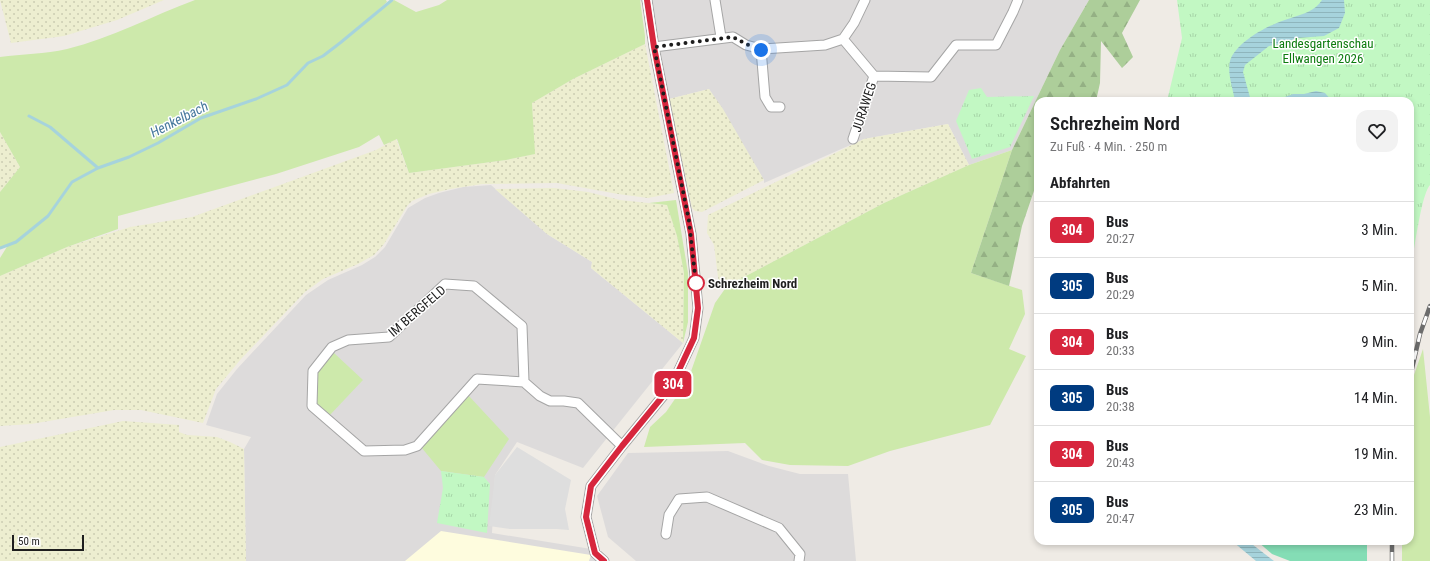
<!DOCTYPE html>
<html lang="de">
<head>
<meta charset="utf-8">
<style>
	:root { --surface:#fff; --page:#f2f2f2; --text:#202124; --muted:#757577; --line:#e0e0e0 }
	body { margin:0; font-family:"Roboto Condensed",sans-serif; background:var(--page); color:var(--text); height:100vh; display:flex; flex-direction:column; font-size:15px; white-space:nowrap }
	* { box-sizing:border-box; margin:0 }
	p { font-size:13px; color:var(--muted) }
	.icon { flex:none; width:22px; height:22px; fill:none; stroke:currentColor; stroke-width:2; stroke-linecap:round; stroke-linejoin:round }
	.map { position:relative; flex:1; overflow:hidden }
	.sheet { position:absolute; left:1034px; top:97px; width:380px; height:448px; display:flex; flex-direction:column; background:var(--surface); border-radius:12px; box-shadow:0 2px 6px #0003 }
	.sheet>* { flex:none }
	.badge { padding:0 8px; border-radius:6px; font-size:14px; line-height:26px }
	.scale { position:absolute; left:12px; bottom:10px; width:72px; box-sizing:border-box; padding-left:4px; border:2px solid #1e1e1e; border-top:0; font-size:11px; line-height:14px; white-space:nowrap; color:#1e1e1e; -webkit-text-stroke:3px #fff; paint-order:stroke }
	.you { position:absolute; width:20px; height:20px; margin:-10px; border:3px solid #fff; border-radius:50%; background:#1a73e8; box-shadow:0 0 0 6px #1a73e833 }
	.map>.badge { position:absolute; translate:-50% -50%; box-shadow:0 0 0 2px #fff }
	h2 { padding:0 16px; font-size:15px; line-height:36px }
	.round { display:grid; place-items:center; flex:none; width:42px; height:42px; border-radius:12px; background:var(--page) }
	.headline { display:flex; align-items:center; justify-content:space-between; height:68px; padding:0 16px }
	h1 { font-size:19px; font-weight:600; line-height:30px }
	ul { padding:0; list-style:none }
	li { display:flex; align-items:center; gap:12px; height:56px; padding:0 16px; border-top:1px solid var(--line) }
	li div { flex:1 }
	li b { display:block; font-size:15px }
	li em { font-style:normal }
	li .badge { min-width:44px; font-weight:700; text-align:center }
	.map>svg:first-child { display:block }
	.residential { fill:#dddbdb }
	.education { fill:#fefcde }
	.farmland { fill:url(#farmland-dots) }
	.grass { fill:#cde9ab }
	.forest { fill:url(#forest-firs) }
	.park { fill:url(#park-tufts) }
	.pitch { fill:#84ddb5 }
	.parking { fill:#dedede }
	.water { fill:url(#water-rules) }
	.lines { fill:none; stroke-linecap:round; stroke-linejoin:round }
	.stream { stroke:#a6d3dc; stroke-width:3 }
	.minor-casing { stroke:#a5a5a5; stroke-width:11 }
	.minor { stroke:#fff; stroke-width:9 }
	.rail-casing { stroke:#6c6c6c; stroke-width:4.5 }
	.rail { stroke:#fff; stroke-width:3; stroke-dasharray:9; stroke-linecap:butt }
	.line-casing { stroke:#fff; stroke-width:9 }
	.line { stroke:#d7263d; stroke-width:6 }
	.walk { stroke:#1e1e1e; stroke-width:4; stroke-dasharray:0 7.2 }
	.stop-dot { fill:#fff; stroke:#d7263d; stroke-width:2 }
	.labels { text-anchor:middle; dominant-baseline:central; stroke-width:3; stroke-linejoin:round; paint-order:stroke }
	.park-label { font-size:13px; fill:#0d7c0f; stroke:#fff }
	.street-label { font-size:13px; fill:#1e1e1e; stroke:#fff }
	.stop-label { font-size:13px; font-weight:bold; fill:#1e1e1e; stroke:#fff; text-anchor:start }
	.water-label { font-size:14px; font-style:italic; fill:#46789d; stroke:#fff }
</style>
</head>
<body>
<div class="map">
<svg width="1430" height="561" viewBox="0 0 1430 561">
	<defs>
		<pattern id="farmland-dots" width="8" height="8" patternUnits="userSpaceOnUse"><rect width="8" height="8" fill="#edeed0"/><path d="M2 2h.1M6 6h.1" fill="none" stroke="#cbccb2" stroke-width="1.8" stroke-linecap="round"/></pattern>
		<pattern id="forest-firs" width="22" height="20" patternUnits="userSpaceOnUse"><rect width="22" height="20" fill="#adce9a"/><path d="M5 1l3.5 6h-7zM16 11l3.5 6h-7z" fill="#94b084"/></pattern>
		<pattern id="park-tufts" width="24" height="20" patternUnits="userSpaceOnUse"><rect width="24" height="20" fill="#c2f8c3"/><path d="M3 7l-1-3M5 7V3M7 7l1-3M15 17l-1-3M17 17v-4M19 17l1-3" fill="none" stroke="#a6d4a7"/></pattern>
		<pattern id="water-rules" width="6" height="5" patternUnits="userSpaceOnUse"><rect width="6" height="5" fill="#a6d3dc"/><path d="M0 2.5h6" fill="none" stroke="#8eb5bc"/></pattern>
	</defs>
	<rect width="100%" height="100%" fill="#efebe5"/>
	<path class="residential" d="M 640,0 L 1089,0 L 1060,50 L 1012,150 L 969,165 L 948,124 L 864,139 L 764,183 L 764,180 L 709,89 L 669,99 L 655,21 Z
		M 491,185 L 547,234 L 592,262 L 591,268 L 683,343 L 583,468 L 517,442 L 495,475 L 492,533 L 591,549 L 606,561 L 246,561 L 244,449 L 251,437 L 206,425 L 217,394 L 237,369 L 306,295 L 328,280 L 362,265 L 375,257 L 385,247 L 408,208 L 425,198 L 439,193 L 463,187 Z
		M 728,451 L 769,466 L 800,474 L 848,474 L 856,561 L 636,561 L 608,537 L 597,496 L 628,453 Z"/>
	<path class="education" d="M 441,531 L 591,555 L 589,561 L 405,561 Z"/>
	<path class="farmland" d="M 0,0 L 164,0 L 117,20 L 64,36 L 11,43 Z
		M 645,44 L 674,193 L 648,198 L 618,194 L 557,183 L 482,184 L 450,189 L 429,194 L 412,201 L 407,206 L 384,244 L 374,255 L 358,264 L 323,279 L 305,292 L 241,359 L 216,389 L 203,423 L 141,410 L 114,410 L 31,424 L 0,426 L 0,276 L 67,247 L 130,227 L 192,217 L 376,150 L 396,139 L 409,173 L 506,160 L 534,154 L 532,103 L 573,79 Z
		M 709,89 L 723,109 L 764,180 L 702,212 L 695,211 L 692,208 L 669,99 Z
		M 948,124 L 969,165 L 884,203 L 727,286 L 725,283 L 719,285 L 714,245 L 707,233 L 708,215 L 864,139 Z
		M 0,132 L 20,167 L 0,192 Z
		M 554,188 L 588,192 L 620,200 L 667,205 L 677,236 L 684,273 L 683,343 L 591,268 L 592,262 L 547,234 L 495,189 Z
		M 123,421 L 179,425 L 179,432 L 187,435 L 217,437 L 230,442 L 244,449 L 246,561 L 0,561 L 0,447 Z"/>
	<path class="grass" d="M 195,0 L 386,0 L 387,2 L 350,35 L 394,0 L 416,12 L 439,5 L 447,0 L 640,0 L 645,36 L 645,44 L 573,79 L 532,103 L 535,154 L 506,160 L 409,173 L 397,139 L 384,145 L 379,135 L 359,147 L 276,174 L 118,216 L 118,229 L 67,247 L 0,276 L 0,258 L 8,245 L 0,248 L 0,192 L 20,167 L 0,132 L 0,57 C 22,54 45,54 67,49 C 111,38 152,16 195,0 Z
		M 1012,150 L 971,273 L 1022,290 L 1025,314 L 1009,349 L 1026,356 L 990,425 L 890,451 L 848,466 L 790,465 L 762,460 L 745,443 L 644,447 L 650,427 L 666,412 L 688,380 L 715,303 L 727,286 L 884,203 L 969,165 Z
		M 676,200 L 688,273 L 688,322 L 683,343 L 684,273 L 677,236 L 667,205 L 649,203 Z
		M 1423,349 L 1430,417 L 1430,561 L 1402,561 L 1402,541 L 1410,541 L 1410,403 L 1414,375 Z
		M 334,353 L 363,380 L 329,416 L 316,405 L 317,372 Z
		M 468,395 L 509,439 L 484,477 L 441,471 L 421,447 Z"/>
	<path class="forest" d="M 1089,0 L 1140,0 L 1122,33 L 1133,57 L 1122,68 L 1101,41 L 1100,83 L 1096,101 L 1038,101 L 1038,179 L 1022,226 L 1009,286 L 971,273 L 1012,150 L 1060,50 Z"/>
	<path class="park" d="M 1177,0 L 1430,0 L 1430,185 C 1421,194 1413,259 1410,275 L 1410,101 L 1167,101 L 1182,38 Z
		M 981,88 L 987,97 L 1034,96 L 1010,147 L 972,159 L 956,121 L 969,90 Z
		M 441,471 L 484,477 L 490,484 L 487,533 L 437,523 L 443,488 Z"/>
	<path class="pitch" d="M 1257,541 L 1367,541 L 1367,561 L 1290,561 L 1272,554 Z"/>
	<path class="parking" d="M 517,447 L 571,480 L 565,509 L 569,530 L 557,529 L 510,529 L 489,526 L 495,475 Z"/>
	<path class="water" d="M 1322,0 L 1344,0 L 1345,13 L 1339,28 L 1324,36 L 1297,38 L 1284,43 L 1269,46 L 1245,65 L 1243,72 L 1251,101 L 1235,101 C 1233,89 1227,73 1230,61 C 1236,41 1272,23 1291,18 C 1303,14 1315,11 1322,0 Z
		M 1316,91 L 1325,93 L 1332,101 L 1274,101 L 1293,94 L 1304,94 Z
		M 1232,541 L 1248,541 L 1274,561 L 1256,561 Z"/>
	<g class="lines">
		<path class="stream" d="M 29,116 L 50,127 L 98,168
			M 0,248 L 16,242 L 48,216 L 72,182 L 98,168 L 129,157 L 158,143 L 201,118 L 256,99 L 287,85 L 308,63 L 323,56 L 340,43 L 392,0"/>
		<g class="minor-casing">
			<path id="minor" d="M 715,0 L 721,37
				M 843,39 L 874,76 L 931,77 L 956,45 L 996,45 L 1013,12 L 1018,0
				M 654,47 L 733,37 L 746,45 L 761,49 L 825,45 L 843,39 L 854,23 L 865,0
				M 761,49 L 765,97 L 771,107 L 780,107
				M 853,139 L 874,76
				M 524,382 L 522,326 L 474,286 L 445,284 L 389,337 L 348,340 L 332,347 L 313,371 L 312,406 L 364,451 L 405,450 L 417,446 L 477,379 L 524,382 L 540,396 L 550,401 L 564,401 L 578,403 L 622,446
				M 666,534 L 669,515 L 679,499 L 707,497 L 779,528 L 800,554 L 799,561
				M 604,561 L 595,553 L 586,517 L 591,486 L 622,446 L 672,385 L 694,338 L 698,308 L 691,234 L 654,47 L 647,0"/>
		</g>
		<use href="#minor" class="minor"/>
		<g class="rail-casing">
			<path id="rail" d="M 1410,377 L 1420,334 L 1430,306
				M 1392,561 L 1392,541"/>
		</g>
		<use href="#rail" class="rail"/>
	</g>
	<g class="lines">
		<g class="line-casing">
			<path id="line" d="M 604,561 L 595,553 L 586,517 L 591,486 L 622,446 L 672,385 L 694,338 L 698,308 L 691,234 L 654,47 L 647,0"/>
		</g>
		<use href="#line" class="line"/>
		<path class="walk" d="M 696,283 L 696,284 L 689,221 L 654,47 L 733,37 L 746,44 L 761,50"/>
	</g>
	<circle class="stop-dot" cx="696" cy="283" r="8"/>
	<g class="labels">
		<g class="park-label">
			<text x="1323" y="43">Landesgartenschau<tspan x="1323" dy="15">Ellwangen 2026</tspan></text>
		</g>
		<g class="street-label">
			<text transform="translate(864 107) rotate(-72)">JURAWEG</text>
			<text transform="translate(417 311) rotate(-41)">IM BERGFELD</text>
		</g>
		<g class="stop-label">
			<text x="708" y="283">Schrezheim Nord</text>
		</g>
		<g class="water-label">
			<text transform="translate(179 119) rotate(-27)">Henkelbach</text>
		</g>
	</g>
</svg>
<div class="scale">50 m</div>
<div class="you" style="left:761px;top:50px"></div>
<b class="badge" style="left:673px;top:384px;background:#d7263d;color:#fff">304</b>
<section class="sheet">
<div class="headline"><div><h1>Schrezheim Nord</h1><p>Zu Fuß · 4 Min. · 250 m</p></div><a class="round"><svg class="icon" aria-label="heart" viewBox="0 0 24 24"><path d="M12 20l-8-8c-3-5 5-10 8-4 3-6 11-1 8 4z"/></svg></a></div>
<h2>Abfahrten</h2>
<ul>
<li><span class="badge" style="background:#d7263d;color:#fff">304</span><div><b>Bus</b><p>20:27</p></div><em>3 Min.</em></li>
<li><span class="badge" style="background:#003b80;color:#fff">305</span><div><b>Bus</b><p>20:29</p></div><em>5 Min.</em></li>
<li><span class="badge" style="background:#d7263d;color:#fff">304</span><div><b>Bus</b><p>20:33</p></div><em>9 Min.</em></li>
<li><span class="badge" style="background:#003b80;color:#fff">305</span><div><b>Bus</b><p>20:38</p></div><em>14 Min.</em></li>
<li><span class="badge" style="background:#d7263d;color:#fff">304</span><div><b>Bus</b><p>20:43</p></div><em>19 Min.</em></li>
<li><span class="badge" style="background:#003b80;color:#fff">305</span><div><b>Bus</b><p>20:47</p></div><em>23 Min.</em></li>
</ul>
</section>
</div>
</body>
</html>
